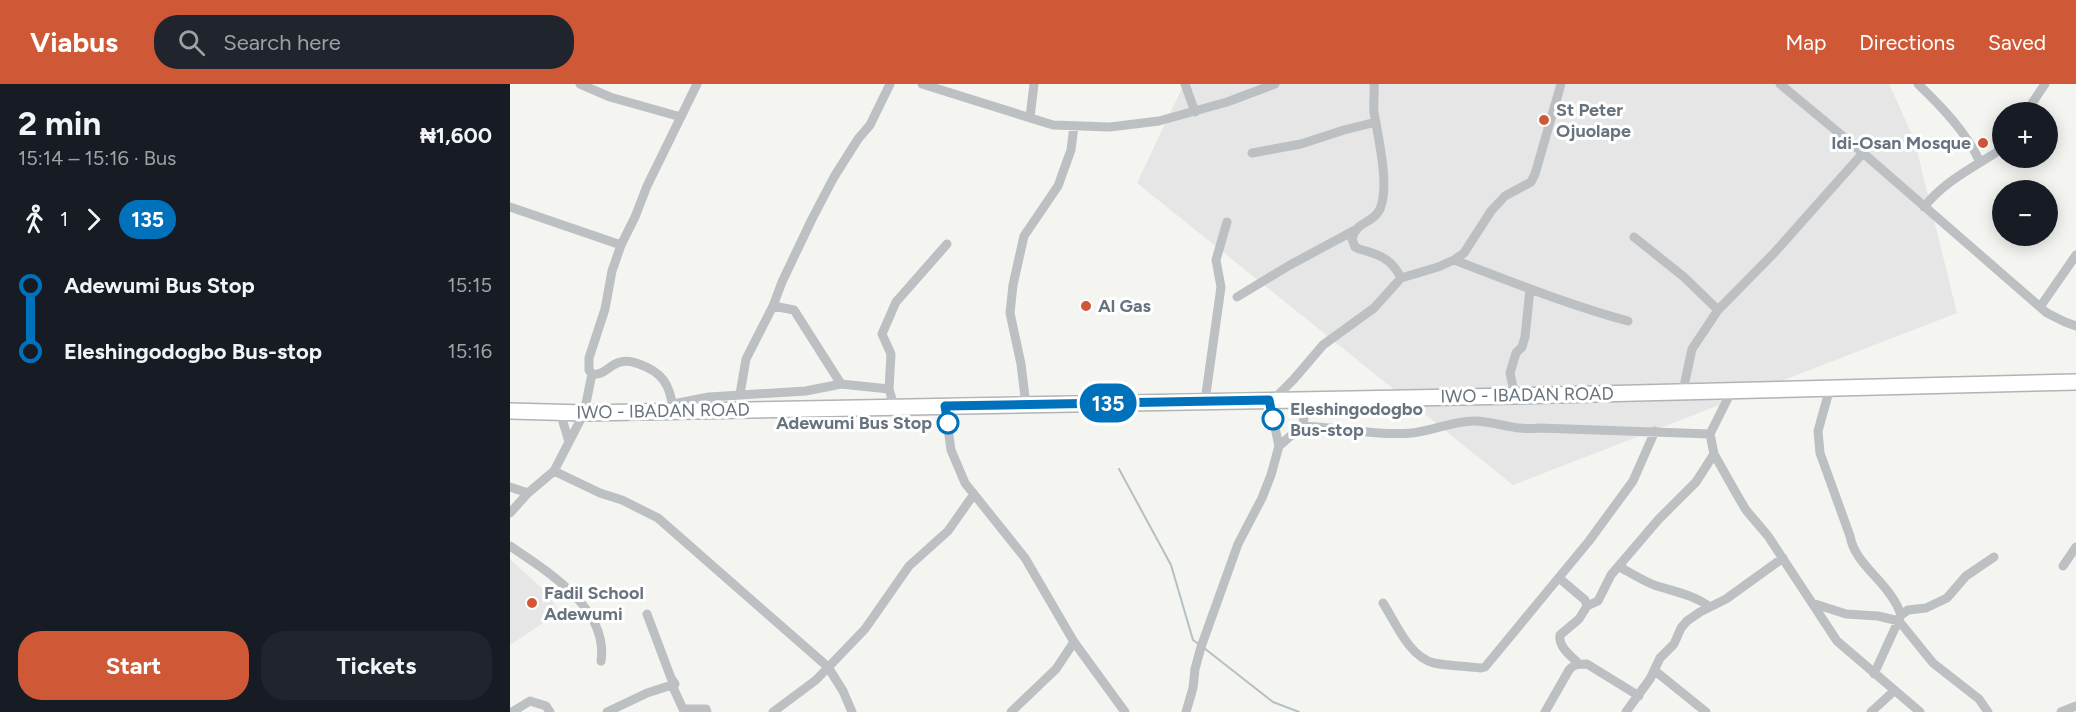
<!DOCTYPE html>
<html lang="en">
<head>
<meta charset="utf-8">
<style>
	:root { --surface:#171b24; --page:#20242c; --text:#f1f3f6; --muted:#9ea1a6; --accent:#cf5937 }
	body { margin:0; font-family:Figtree,sans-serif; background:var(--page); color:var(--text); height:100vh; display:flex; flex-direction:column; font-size:22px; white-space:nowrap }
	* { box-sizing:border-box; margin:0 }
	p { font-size:20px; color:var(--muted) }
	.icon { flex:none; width:33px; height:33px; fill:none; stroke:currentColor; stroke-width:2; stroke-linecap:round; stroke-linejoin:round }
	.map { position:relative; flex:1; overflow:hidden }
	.sheet { display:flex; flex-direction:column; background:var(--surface); width:510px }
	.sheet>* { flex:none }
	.badge { padding:0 12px; border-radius:20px; font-size:21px; line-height:39px }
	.tools { position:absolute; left:1482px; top:18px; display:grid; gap:12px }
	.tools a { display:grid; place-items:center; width:66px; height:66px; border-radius:50%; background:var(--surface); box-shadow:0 3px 15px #0003; font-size:30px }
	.map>.badge { position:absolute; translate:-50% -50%; box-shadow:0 0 0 3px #fff }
	.legs { display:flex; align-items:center; gap:9px; height:66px; padding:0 18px; font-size:20px }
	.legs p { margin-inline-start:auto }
	.headline { display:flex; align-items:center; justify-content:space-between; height:102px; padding:0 18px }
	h1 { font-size:33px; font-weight:700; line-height:45px }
	.cta { display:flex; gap:12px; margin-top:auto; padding:12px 18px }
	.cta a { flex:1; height:69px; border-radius:24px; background:var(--accent); color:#fff; font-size:24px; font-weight:700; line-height:69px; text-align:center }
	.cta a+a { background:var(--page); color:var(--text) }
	ul { padding:0 18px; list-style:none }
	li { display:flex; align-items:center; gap:21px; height:66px; font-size:22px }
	li i { display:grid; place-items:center; width:9px; height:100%; margin:0 8px; background:currentColor }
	li i::after { content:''; width:15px; height:15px; margin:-8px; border:4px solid; border-radius:50%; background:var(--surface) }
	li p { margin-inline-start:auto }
	li:first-child i { background:linear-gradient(#0000 50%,currentColor 0) }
	li:last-child i { background:linear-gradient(currentColor 50%,#0000 0) }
	header { display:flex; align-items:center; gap:36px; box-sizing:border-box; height:84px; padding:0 30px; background:var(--accent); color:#fff }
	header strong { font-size:28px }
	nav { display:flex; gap:33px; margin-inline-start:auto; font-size:21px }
	.search { width:420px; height:54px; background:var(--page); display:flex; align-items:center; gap:15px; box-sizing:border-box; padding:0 21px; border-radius:24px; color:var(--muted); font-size:22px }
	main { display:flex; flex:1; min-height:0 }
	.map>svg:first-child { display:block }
	.built { fill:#e5e6e5 }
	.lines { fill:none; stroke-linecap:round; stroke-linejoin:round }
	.stream { stroke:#b5c0c3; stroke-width:2 }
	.primary-casing { stroke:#b0b4b7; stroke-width:18 }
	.street { stroke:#bcc0c3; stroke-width:9 }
	.primary { stroke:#fff; stroke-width:15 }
	.line-1-casing { stroke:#fff; stroke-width:14 }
	.line-1 { stroke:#0072bc; stroke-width:9 }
	.poi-dot { fill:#cf5937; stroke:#fff; stroke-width:2 }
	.stop-1-dot { fill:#fff; stroke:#0072bc; stroke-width:3 }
	.labels { text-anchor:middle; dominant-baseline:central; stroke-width:6; stroke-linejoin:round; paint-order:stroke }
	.poi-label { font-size:18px; font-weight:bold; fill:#67747f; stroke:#fff; text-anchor:start }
	.street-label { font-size:18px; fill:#67747f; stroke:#fff }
	.stop-label { font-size:18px; font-weight:bold; fill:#67747f; stroke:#fff; text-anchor:start }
</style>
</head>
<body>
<header>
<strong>Viabus</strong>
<div class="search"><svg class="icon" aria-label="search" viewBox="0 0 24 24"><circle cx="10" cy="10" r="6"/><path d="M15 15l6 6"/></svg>Search here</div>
<nav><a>Map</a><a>Directions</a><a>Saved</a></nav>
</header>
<main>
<section class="sheet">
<div class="headline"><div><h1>2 min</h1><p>15:14 – 15:16 · Bus</p></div><b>₦1,600</b></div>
<div class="legs"><svg class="icon" aria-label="walk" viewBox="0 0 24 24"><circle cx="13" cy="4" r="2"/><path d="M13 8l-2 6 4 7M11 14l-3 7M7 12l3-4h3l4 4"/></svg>1<svg class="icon" aria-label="forward" viewBox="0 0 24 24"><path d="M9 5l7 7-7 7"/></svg><b class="badge" style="background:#0072bc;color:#fff">135</b></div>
<ul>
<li><i style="color:#0072bc"></i><b>Adewumi Bus Stop</b><p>15:15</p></li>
<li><i style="color:#0072bc"></i><b>Eleshingodogbo Bus-stop</b><p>15:16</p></li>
</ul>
<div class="cta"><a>Start</a><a>Tickets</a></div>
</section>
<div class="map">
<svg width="1566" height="628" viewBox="0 0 1566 628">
	<rect width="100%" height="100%" fill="#f4f4f1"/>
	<path class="built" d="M 674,0 L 1379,0 L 1404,55 L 1447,229 L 1003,401 L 627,99 Z
		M 0,475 L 36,508 L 51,530 L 30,541 L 0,561 Z"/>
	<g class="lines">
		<path class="stream" d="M 609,385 L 661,481 L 683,556 L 690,561
			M 694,564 L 763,618 L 789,628"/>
		<g class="primary-casing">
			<path id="primary" d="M 0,327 L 74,329 L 1005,312 L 1566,298"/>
		</g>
		<path class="street" d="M 70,0 L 100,13 L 171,33
			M 412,0 L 543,41 L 600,43 L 649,37 L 717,18 L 765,0
			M 675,0 L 685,28
			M 864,0 C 865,9 863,19 864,28 C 868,54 880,101 870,125 C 863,140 846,137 842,155 L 845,163 L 849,165 C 869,170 882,175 891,194
			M 1270,0 L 1353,69 L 1537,229 L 1555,238 L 1566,242
			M 1408,0 C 1432,23 1456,48 1470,78
			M 1516,28 L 1535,0
			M 520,33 L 524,0
			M 742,69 L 791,60 L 834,46 L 866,38
			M 0,123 L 111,161
			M 1414,123 C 1434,98 1460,85 1487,68 L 1492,62
			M 1124,153 L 1174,193 L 1208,226
			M 944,176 C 1002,198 1059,221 1118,237
			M 727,213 L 780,181 L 845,146
			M 263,222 L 284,226 L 331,300
			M 1530,223 L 1566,171
			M 82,290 C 95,292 99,280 111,278 C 117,276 123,278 129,280 C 152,288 160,300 163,325
			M 1320,304 L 1308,347 L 1310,369 L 1340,452 C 1345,482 1380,498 1391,531 L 1364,590
			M 1222,306 L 1200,350 L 1204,370 L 1226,409 L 1236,426 L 1258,452 L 1327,557 L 1410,628
			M 1173,307 L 1182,265 L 1208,226 L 1265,168 L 1353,69
			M 230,310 L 236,275 L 263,222 L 272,198 L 302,135 L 324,93 L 348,55 L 360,41 L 380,0
			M 1005,312 L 1000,289 L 1006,269 L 1012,263 L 1015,253 L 1020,205
			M 763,316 L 784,295 L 813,261 L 864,224 L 891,194 L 928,183 L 944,176 L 954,169 L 981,127 L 995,112 L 1021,98 L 1025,90 L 1051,0
			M 695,317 L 711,203 L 706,176 L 717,138
			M 163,320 L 199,313 L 296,307 L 331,300 L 379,305
			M 516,321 L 511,280 L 500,229 L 503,201 L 514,152 L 548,102 L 561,66 L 564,42
			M 384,322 L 379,305 L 381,270 L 372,250 L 386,218 L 437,160
			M 435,322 L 441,366 L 455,399 L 515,474 L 564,558 L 615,628
			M 50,328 L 59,358
			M 792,342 C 828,343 865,352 902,349 C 923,347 945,336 966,337 C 989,338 1004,347 1029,344 L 1200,350
			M 769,362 L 792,342 L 799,315
			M 44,387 L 90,409 L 112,416 L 148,434 L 318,583 L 333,607 L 342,628
			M 0,403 L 18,409
			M 0,429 L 18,409 L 44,387 L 74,329 L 82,290 L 79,286 L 79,274 L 95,225 L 102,187 L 111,161 L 125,133 L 137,102 L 187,0
			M 0,462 C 37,487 99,525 91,577
			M 1111,479 L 1113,485 C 1125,491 1135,498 1147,502 C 1166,508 1184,511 1200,523
			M 1553,482 L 1566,463
			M 1049,494 L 1075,516 L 1077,522
			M 873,519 C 886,539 899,573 924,579 C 939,582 956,582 971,584 L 975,583 L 1079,457 L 1123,397 L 1145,347
			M 1302,519 L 1336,530 L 1368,532 L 1389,537 L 1423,579 L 1469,615 L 1478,628
			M 137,530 L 161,594 L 165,600 L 162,601 L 173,625 L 196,625 L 197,628
			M 1391,531 L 1398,526 L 1416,524 L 1437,514 L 1456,492 L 1484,473
			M 1069,580 C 1061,572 1048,563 1050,551 L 1069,535 L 1077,522 L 1088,517 L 1101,491 L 1148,436 L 1186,398 L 1204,370
			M 1144,586 L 1196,628
			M 2,628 L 20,617 L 36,622 L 40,628
			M 97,628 L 137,609 L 165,600
			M 263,628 L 306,596 L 355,545 L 399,482 L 438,447 L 464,410
			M 501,628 L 546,585 L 564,558
			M 676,628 L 683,604 L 685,585 L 691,563 L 728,460 L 752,414 L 761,391 L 769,362 L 759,316
			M 1035,628 L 1059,586 C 1064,580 1069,580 1077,580 L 1129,612
			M 1116,628 L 1140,595 L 1150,574 L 1164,560 L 1171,544 L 1177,537 L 1190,528 L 1216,515 L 1273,474
			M 1361,628 L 1384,607
			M 1551,628 L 1566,622"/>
		<use href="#primary" class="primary"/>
	</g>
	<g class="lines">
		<g class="line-1-casing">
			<path id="line-1" d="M 438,339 L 435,322 L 759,316 L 763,335"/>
		</g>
		<use href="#line-1" class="line-1"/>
	</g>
	<g class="poi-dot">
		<circle cx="1034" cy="36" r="6"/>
		<circle cx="1473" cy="59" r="6"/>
		<circle cx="576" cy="222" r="6"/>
		<circle cx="22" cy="519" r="6"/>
	</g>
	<g class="stop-1-dot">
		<circle cx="763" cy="335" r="10"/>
		<circle cx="438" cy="339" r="10"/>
	</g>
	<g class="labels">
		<g class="poi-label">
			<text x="1046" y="26">St Peter<tspan x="1046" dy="21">Ojuolape</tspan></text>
			<text x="1461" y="59" text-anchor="end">Idi-Osan Mosque</text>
			<text x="588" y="222">Al Gas</text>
			<text x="34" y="509">Fadil School<tspan x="34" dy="21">Adewumi</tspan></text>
		</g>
		<g class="street-label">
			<text transform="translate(1017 311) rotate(-1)">IWO - IBADAN ROAD</text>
			<text transform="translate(153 327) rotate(-1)">IWO - IBADAN ROAD</text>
		</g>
		<g class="stop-label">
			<text x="780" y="325">Eleshingodogbo<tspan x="780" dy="21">Bus-stop</tspan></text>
			<text x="422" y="339" text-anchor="end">Adewumi Bus Stop</text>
		</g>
	</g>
</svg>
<div class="tools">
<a>+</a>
<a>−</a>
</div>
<b class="badge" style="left:598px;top:319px;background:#0072bc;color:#fff">135</b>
</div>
</main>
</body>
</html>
